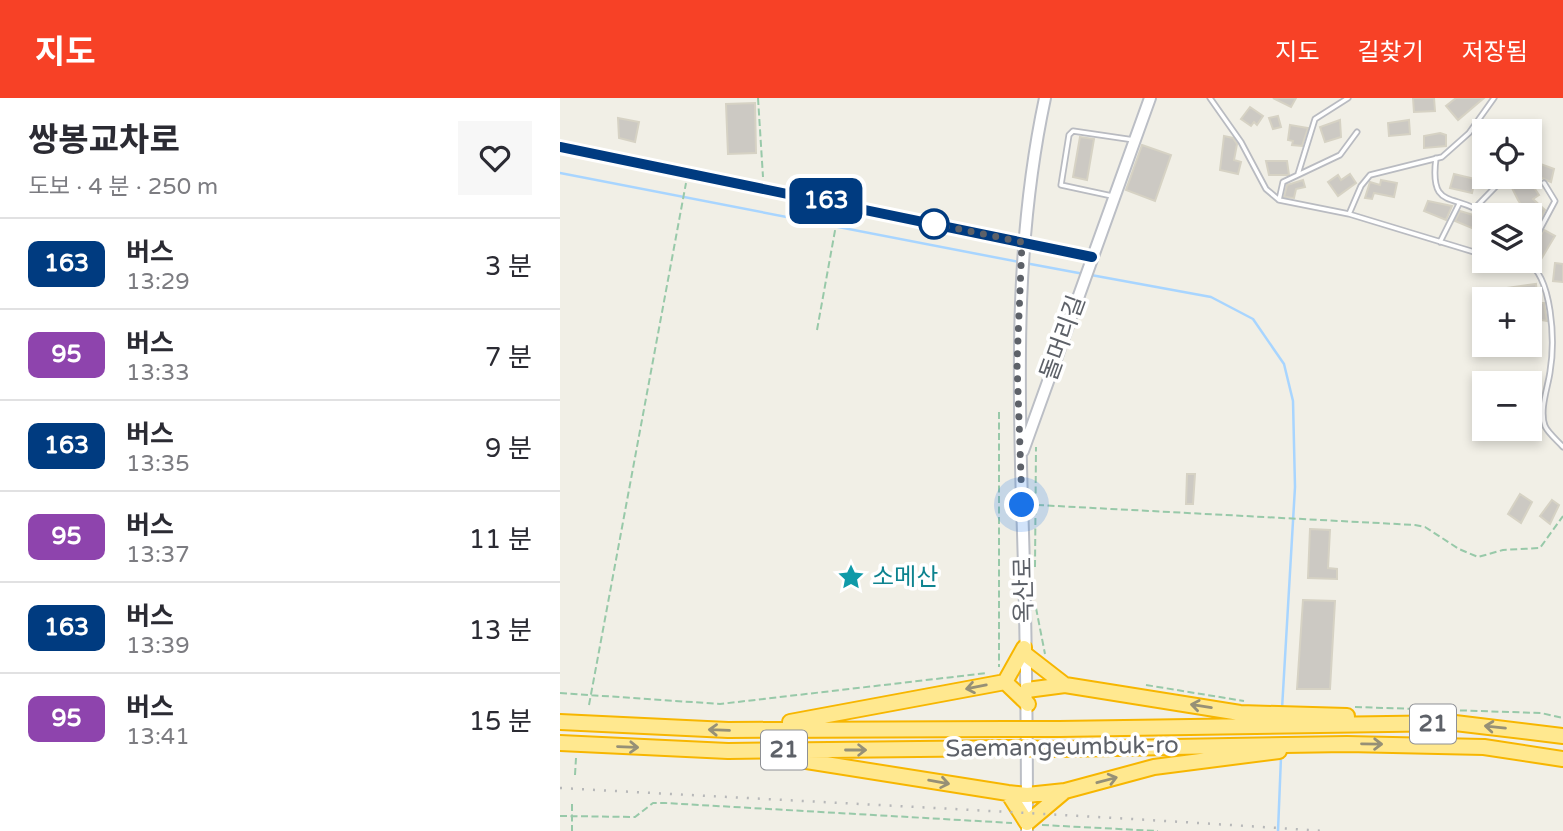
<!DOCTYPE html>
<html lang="ko">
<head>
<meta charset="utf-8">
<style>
	:root { --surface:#fff; --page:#f7f7f7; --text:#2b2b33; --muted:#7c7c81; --line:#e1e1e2; --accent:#f74126 }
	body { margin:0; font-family:"Varela Round","Noto Sans KR",sans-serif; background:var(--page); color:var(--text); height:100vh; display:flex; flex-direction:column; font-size:26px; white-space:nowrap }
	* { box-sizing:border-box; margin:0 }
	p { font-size:23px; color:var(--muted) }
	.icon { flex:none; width:38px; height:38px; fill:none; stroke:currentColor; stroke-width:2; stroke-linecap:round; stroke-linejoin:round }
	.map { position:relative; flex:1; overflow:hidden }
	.panel { display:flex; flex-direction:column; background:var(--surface); width:560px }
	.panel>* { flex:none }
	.badge { padding:0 14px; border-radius:10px; font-size:24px; line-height:46px }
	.buttons { position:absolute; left:912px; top:21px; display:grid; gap:14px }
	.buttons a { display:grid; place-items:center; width:70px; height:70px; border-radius:0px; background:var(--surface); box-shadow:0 4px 10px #0003; font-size:35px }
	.you { position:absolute; width:35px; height:35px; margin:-18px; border:5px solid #fff; border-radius:50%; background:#1a73e8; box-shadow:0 0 0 10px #1a73e833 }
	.map>.badge { position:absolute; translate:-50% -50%; box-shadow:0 0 0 4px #fff }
	.round { display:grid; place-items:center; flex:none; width:74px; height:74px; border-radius:0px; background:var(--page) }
	.summary { display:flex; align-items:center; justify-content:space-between; height:119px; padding:0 28px }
	h1 { font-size:33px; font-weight:700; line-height:52px }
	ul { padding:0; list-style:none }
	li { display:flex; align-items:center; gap:21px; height:91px; padding:0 28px; border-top:2px solid var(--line) }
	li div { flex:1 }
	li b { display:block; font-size:26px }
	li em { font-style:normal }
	li .badge { min-width:77px; font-weight:700; text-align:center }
	header { display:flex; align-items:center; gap:42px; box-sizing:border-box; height:98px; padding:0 35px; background:var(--accent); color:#fff }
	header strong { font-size:33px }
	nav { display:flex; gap:38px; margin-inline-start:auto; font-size:24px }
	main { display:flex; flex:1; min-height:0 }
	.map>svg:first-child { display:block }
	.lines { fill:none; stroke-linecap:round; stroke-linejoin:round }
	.stream { stroke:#a8d5ff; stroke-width:2.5 }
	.building { fill:#ccc9c3; stroke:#d6d2c4; stroke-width:2 }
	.lane-casing { stroke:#b9bbc1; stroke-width:7 }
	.secondary-casing { stroke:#bbbec5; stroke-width:14 }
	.highway-casing { stroke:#f7b600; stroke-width:18 }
	.path { stroke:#98c9a9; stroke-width:2; stroke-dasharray:7 3.5; stroke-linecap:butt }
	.lane { stroke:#fff; stroke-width:3.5 }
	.secondary { stroke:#fff; stroke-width:10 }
	.highway { stroke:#ffe88f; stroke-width:14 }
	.rail { stroke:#b7b8b9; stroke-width:2.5; stroke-dasharray:2 9; stroke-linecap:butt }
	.highway-bridge-casing { stroke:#f7b600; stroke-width:18; stroke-linecap:butt }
	.highway-bridge { stroke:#ffe88f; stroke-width:14 }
	.oneway { stroke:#969076 }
	.line-casing { stroke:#fff; stroke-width:16 }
	.line { stroke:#003b80; stroke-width:10 }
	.walk { stroke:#5d6168; stroke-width:7; stroke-dasharray:0 12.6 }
	.stop-dot { fill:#fff; stroke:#003b80; stroke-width:3.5 }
	.labels { text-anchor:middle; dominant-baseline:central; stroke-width:7; stroke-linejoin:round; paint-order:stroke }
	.shield { fill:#fff; stroke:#8e9095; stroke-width:2 }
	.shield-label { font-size:23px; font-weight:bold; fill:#5d6168 }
	.street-label { font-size:24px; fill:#5d6168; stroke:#fff }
	.culture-label { font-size:24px; fill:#0d838f; stroke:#fff; text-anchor:start }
</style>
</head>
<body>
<header>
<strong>지도</strong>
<nav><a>지도</a><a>길찾기</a><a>저장됨</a></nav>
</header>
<main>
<section class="panel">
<div class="summary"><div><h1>쌍봉교차로</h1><p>도보 · 4 분 · 250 m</p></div><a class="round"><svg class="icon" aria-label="heart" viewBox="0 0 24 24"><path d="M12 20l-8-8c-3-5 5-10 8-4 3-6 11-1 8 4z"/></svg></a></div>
<ul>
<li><span class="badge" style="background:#003b80;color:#fff">163</span><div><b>버스</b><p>13:29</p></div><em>3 분</em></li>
<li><span class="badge" style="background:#8e44ad;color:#fff">95</span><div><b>버스</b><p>13:33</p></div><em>7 분</em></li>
<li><span class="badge" style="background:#003b80;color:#fff">163</span><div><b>버스</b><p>13:35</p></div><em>9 분</em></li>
<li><span class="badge" style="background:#8e44ad;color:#fff">95</span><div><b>버스</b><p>13:37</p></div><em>11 분</em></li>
<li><span class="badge" style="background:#003b80;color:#fff">163</span><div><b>버스</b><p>13:39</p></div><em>13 분</em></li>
<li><span class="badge" style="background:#8e44ad;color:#fff">95</span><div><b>버스</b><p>13:41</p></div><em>15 분</em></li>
</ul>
</section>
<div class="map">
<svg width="1003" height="733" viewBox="0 0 1003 733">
	<rect width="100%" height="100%" fill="#f1efe6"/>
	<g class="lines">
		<path class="stream" d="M 0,75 L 459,164
			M 465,165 L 524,176
			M 531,177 L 651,199 L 693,221 L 724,266 L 733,303 L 735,389 L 722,611
			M 718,733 L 721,659"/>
	</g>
	<path class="building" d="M 713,0 L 736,0 L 731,9 Z
		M 853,0 L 874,0 L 875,13 L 854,14 Z
		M 896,0 L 924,0 L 898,22 L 886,8 Z
		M 195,5 L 196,55 L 168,56 L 166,6 Z
		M 690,9 L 703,18 L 697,27 L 694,24 L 691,28 L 681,21 Z
		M 718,18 L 721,29 L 713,31 L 709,20 Z
		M 58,20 L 79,24 L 75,44 L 59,40 Z
		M 780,22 L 781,39 L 765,44 L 760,29 Z
		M 849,22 L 850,36 L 829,38 L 828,25 Z
		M 730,27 L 748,30 L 742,48 L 732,47 L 733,43 L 728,42 Z
		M 880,35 L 886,37 L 886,48 L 864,50 L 864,38 Z
		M 664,38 L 673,40 L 677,46 L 674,62 L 681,64 L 678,76 L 660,72 Z
		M 520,39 L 534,41 L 527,82 L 513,79 Z
		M 582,47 L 611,57 L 595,103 L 566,92 Z
		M 706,63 L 727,63 L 729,77 L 709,77 Z
		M 970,63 L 977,70 L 978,65 L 994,71 L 991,84 L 970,75 Z
		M 790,76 L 796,85 L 778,98 L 768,84 L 778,77 L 781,82 Z
		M 894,76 L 915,81 L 912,95 L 890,90 Z
		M 919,79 L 934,79 L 932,86 L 930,88 L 918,86 Z
		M 958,79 L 967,79 L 979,97 L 973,101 L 985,112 L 981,120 L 965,106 L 962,108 L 958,102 L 949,84 Z
		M 743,82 L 745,89 L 736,91 L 734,100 L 724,99 L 727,87 Z
		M 821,82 L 837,85 L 834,99 L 814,95 L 812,101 L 805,100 L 810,84 L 820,87 Z
		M 868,103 L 892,108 L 886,122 L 864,113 Z
		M 900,113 L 923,120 L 921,126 L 924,127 L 924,135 L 895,123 Z
		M 984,132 L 995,138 L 980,163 L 970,154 Z
		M 995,165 L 1003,166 L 1003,184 L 993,183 Z
		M 976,186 L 978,205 L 984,205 L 987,223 L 970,220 L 970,198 L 947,201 L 946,190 Z
		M 627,376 L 635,376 L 633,406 L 626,406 Z
		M 960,396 L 972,404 L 961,425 L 948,416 Z
		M 992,402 L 999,407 L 990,426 L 980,418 Z
		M 750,431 L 770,432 L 768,470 L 777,471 L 777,481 L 748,480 Z
		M 743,502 L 775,503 L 770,591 L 737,591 Z"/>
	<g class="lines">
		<g class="lane-casing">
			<path id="lane" d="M 650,0 L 681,44 L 706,91 L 719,102 L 789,116 L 924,157
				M 876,60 C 869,114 895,94 926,117
				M 738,76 L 755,21 L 788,0
				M 552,98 L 501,87 L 509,37 L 513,33 L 574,42
				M 719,102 L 723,84 L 780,57 L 797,34
				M 915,110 L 945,79
				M 789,116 L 801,88 L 810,77 L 882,59 L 909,35 L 934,0
				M 880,144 L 899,106
				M 970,150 L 995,103 L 984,85
				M 966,163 C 993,178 995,244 990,274 C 988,289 979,312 985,328 C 988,335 998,343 1003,349"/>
		</g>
		<g class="secondary-casing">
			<path id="secondary" d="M 0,49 L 532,159
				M 463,353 L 590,0
				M 467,733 C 467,624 466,515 462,405 C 458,268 456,135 485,0"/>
		</g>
		<g class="highway-casing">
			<path id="highway" d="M 465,556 L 505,587 L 680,615 L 787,618
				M 445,584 L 468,606
				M 467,592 L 505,587
				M 0,624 L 168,632 L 447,631
				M 230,624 L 445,584 L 464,550
				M 499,631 L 895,625 L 1003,638
				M 0,645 L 168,653 L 448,650
				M 499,651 L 787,646 L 924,649 L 1003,661
				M 234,661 L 448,695 L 467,697 L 505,693
				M 448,695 L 467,725 L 505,693 L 594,669 L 719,653"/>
		</g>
		<path class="path" d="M 198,0 L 203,79
			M 257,232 L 278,116
			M 439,314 L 439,569
			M 477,407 L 855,427 L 865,429 L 899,451 L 918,459 L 943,452 L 980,450 L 1003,418
			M 475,469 L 476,349
			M 476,510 L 485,556
			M 586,587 L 684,603
			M 0,595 L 160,606 L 427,575
			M 29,607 L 126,85
			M 795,609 L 981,615 L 1003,620
			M 15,677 L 16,660
			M 12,706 L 12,733
			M 0,718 L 75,719 L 93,705 L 105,705 L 452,725
			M 482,727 L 598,733"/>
		<use href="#lane" class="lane"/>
		<use href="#secondary" class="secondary"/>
		<use href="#highway" class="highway"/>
		<path class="rail" d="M 0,690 C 255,704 509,716 764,733"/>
		<g class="highway-bridge-casing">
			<path id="highway-bridge" d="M 447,631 L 499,631
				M 448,650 L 499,651"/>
		</g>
		<use href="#highway-bridge" class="highway-bridge"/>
	</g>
	<defs><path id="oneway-shaft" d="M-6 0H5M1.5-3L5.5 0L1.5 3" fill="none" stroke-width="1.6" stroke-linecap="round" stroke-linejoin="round" transform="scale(1.75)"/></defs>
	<g class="oneway">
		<use href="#oneway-shaft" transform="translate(416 589) rotate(169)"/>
		<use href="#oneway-shaft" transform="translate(641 608) rotate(-171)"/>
		<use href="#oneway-shaft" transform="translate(935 629) rotate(-174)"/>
		<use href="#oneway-shaft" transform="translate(159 632) rotate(-178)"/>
		<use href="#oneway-shaft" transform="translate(812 646) rotate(1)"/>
		<use href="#oneway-shaft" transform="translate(68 649) rotate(2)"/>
		<use href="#oneway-shaft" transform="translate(296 652)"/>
		<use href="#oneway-shaft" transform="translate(547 682) rotate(-15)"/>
		<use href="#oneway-shaft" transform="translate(379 684) rotate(10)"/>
	</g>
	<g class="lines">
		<g class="line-casing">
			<path id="line" d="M 0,49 L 532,159"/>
		</g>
		<use href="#line" class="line"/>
		<path class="walk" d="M 374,126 L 462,144 L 457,265 L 462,407"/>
	</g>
	<defs>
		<g id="sight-bare" transform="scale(2.1)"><path d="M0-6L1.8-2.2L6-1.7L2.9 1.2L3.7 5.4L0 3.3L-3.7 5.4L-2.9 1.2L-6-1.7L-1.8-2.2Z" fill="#0f9aa8" stroke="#fff" stroke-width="2.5" paint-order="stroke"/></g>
	</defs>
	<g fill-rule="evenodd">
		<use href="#sight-bare" x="291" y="479"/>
	</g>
	<circle class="stop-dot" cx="374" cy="126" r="14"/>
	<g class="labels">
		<g class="shield">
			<rect x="850" y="606.5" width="46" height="39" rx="5"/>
			<rect x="201" y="632.5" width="46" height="39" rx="5"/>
		</g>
		<g class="shield-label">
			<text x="873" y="626">21</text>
			<text x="224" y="652">21</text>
		</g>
		<g class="street-label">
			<text transform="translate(503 240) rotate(-70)">돌머리길</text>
			<text transform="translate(464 492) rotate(-91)">옥산로</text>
			<text transform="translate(502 649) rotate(-1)">Saemangeumbuk-ro</text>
		</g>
		<g class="culture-label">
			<text x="312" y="479">소메산</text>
		</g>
	</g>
</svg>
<div class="buttons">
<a><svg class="icon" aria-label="locate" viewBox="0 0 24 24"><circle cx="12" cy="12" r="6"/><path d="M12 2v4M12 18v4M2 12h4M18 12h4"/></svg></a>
<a><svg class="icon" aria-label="layers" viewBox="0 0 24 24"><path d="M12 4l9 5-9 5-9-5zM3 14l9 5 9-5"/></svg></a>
<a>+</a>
<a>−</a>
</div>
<div class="you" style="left:462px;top:407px"></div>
<b class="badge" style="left:266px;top:103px;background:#003b80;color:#fff">163</b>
</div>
</main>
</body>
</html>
